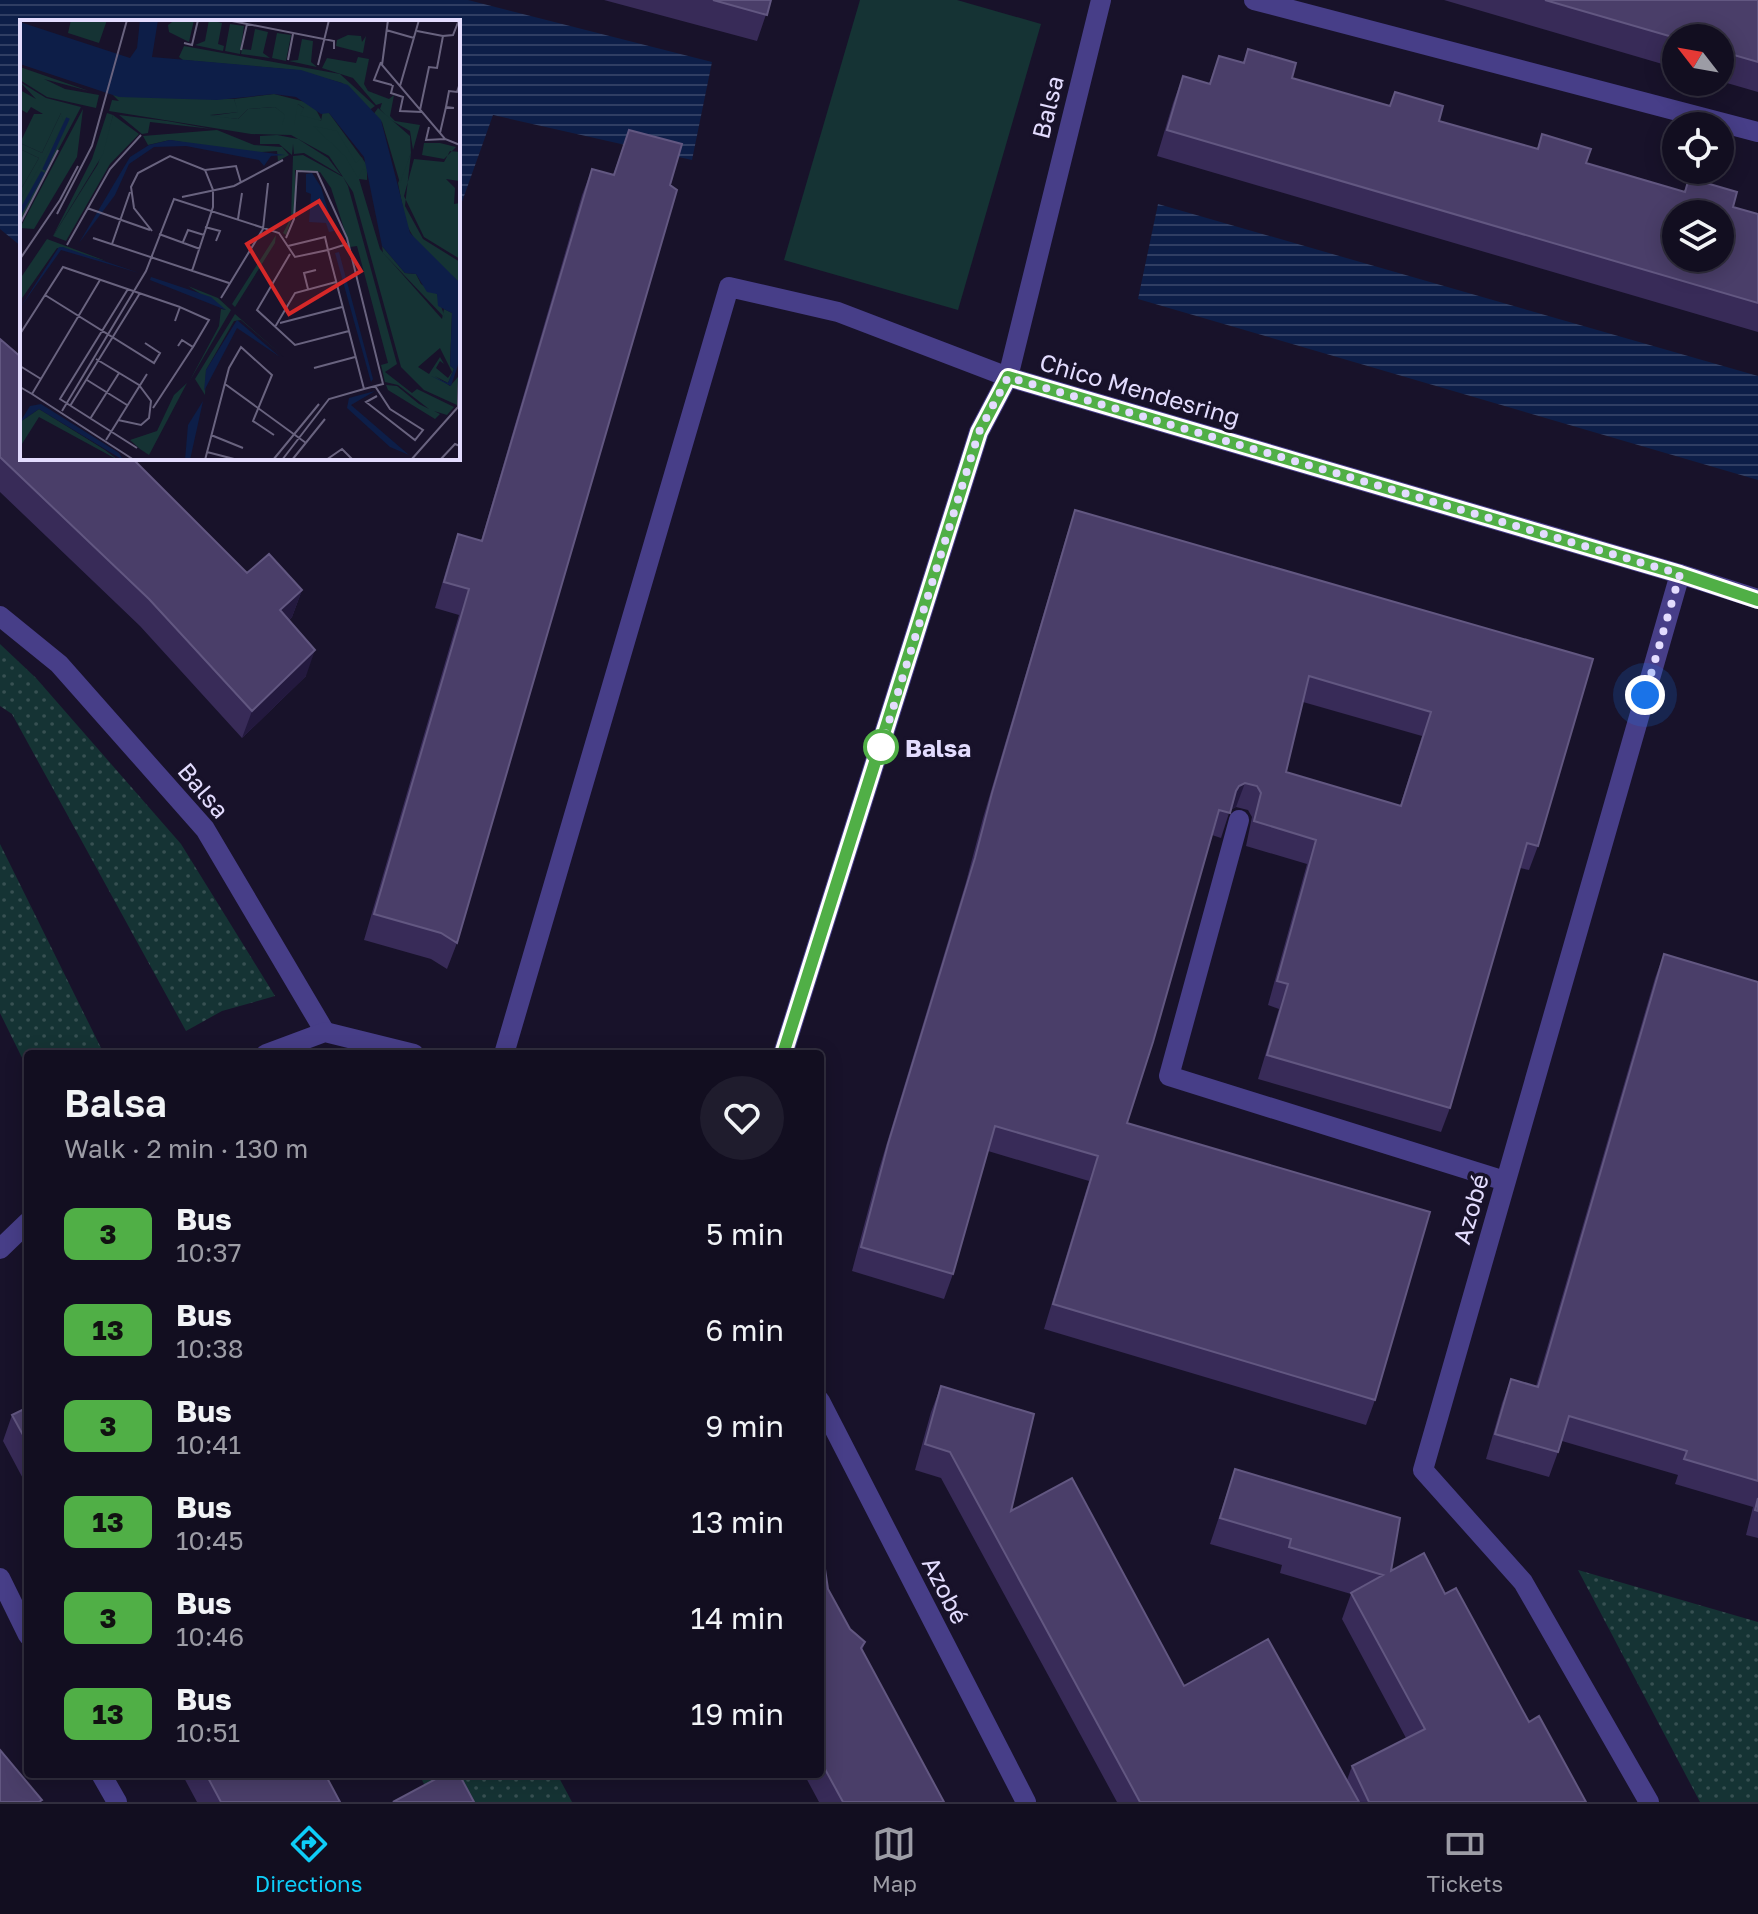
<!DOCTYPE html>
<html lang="en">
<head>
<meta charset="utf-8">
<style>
	:root { --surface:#120e20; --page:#1f1c2d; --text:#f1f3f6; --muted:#9c9ca5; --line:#312e3e; --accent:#0ecdf8 }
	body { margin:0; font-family:"Golos Text",sans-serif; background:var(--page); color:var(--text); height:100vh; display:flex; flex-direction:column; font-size:30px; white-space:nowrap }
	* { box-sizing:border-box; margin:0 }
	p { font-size:26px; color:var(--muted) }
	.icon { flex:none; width:44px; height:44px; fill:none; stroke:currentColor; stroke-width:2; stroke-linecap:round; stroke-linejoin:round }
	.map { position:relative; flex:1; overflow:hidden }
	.side { position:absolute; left:24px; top:1050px; width:800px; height:728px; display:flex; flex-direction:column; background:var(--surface); border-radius:8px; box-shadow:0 4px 20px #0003,0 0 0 2px var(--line) }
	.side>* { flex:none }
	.badge { padding:0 16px; border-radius:12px; font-size:28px; line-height:52px }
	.needle { width:52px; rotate:301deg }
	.buttons { position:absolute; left:1662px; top:24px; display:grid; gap:16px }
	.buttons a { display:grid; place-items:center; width:72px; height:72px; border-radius:50%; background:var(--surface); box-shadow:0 4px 20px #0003,0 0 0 2px var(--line); font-size:40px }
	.you { position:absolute; width:40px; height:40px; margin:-20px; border:6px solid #fff; border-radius:50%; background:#1a73e8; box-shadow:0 0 0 12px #1a73e833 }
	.map>.badge { position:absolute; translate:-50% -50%; box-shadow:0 0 0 4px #fff }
	.round { display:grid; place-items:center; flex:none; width:84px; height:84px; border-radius:42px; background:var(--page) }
	.headline { display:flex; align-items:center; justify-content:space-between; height:136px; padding:0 40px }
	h1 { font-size:38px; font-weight:600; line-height:60px }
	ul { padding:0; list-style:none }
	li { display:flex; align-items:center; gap:24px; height:96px; padding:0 40px }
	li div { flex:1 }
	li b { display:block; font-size:30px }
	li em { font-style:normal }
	li .badge { min-width:88px; font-weight:700; text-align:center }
	.dock { display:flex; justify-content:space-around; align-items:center; height:112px; border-top:2px solid var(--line); background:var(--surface); font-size:22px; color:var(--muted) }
	.dock a { display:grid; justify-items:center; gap:4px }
	.dock .active { color:var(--accent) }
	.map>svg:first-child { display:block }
	.grass { fill:url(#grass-dots) }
	.park { fill:#153334 }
	.water { fill:url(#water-rules) }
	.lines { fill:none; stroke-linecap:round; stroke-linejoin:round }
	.minor { stroke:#473e88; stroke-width:20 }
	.tertiary { stroke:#473e88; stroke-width:20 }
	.wall { fill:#382b58; fill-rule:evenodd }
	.shaded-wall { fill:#23193e }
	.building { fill:#4a3e69; stroke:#625781; stroke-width:2; fill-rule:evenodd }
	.line-casing { stroke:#fff; stroke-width:18 }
	.line { stroke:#50af46; stroke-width:12 }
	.walk { stroke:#e3dcfe; stroke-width:8; stroke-dasharray:0 14.4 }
	.stop-dot { fill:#fff; stroke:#50af46; stroke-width:4 }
	.labels { text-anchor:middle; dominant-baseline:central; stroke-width:7; stroke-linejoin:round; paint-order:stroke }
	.street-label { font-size:24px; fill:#e3dcfe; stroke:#18122a }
	.stop-label { font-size:24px; font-weight:bold; fill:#e3dcfe; stroke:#18122a; text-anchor:start }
	.inset-river { fill:none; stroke:#0d1e48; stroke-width:4 }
	.inset-road { fill:none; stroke:#69637f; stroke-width:2 }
	.view { fill:#d62828; fill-opacity:0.15; stroke:#d62828; stroke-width:4 }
	.inset-edge { fill:none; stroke:#e3dcfe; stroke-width:4 }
</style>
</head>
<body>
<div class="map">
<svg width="1758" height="1802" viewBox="0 0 1758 1802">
	<defs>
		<pattern id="grass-dots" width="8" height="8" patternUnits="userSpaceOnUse" patternTransform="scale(2)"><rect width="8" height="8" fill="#153334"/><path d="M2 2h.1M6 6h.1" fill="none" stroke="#375052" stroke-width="1.8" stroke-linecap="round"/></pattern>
		<pattern id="water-rules" width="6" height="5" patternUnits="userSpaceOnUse" patternTransform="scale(2)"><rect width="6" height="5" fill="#0d1e48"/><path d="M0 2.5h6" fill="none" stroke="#303e63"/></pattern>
	</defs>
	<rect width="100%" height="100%" fill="#18122a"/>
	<path class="grass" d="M 0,644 L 36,678 L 181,844 L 275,996 L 222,1011 L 186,1031 L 12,714 L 0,706 Z
		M 0,844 L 104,1054 L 28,1054 L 28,1070 L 0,1013 Z
		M 1578,1570 L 1758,1622 L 1758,1802 L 1700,1802 Z
		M 419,1774 L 557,1774 L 572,1802 L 433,1802 Z"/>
	<path class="park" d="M 860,0 L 957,0 L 1041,24 L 958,310 L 784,260 Z"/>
	<path class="water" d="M 0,0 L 468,0 L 712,62 L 692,160 L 493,115 L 458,213 L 458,22 L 22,22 L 22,247 L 0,229 Z
		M 1158,204 L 1758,376 L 1758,480 L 1138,299 Z"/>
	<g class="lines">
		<path class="minor" d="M 1254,0 L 1758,132
			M 0,616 L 59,664 L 205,829 L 325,1032
			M 1239,820 L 1169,1076 L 1505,1181
			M 504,1054 L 729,287 L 838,312 L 1008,377 L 1101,0
			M 820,1401 L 1026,1802
			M 0,1578 L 28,1635
			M 101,1774 L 117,1802
			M 1649,1802 L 1523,1582 L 1423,1470 L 1680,574"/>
		<path class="tertiary" d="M 266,1054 L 325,1032 L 414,1054
			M 783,1054 L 979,432 L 1008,377 L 1680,574 L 1758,599
			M 0,1249 L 28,1222"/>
	</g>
	<path class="wall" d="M 604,0 L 771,0 L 757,41 Z
		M 1444,0 L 1758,0 L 1758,92 L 1720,81 L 1720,38 L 1676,38 L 1676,68 Z
		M 1248,49 L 1292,78 L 1537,149 L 1542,134 L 1586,163 L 1684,192 L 1689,178 L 1733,207 L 1758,214 L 1758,332 L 1157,156 L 1173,103 L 1183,76 L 1209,84 L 1219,56 L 1243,63 Z
		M 629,130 L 457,943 L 447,969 L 431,959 L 364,940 L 459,615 L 435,608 L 449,560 L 458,534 L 481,541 L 582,195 L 592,169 L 613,175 Z
		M 0,339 L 247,573 L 302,590 L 292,617 L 289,620 L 306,676 L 242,738 L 140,626 L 0,492 Z
		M 1075,510 L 1593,659 L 1538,846 L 1529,870 L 1520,868 L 1450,1108 L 1441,1132 L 1258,1079 L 1279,1009 L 1268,1005 L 1307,864 L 1246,846 L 1252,817 L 1248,810 L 1236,807 L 1230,810 L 1221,838 L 1212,835 L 1127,1123 L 1375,1400 L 1366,1425 L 1044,1329 L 1089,1181 L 988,1151 L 953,1274 L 944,1299 L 852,1271 L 879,1169 L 966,882 L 983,818 L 1067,534 ZM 1303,702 L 1422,736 L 1400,806 L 1286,772 Z
		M 1664,954 L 1758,982 L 1758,1538 L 1746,1535 L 1753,1507 L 1675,1484 L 1678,1475 L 1562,1441 L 1549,1477 L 1486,1459 L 1502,1403 L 1511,1379 L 1536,1386 L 1655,978 Z
		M 941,1386 L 1011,1511 L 1184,1686 L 1347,1780 L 1352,1766 L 1406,1738 L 1342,1619 L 1351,1594 L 1280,1573 L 1282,1565 L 1210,1544 L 1235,1469 L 1391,1571 L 1445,1594 L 1529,1722 L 1586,1802 L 1117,1802 L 941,1478 L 915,1470 L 931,1412 Z
		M 28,1407 L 28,1488 L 3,1441 L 12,1415 Z
		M 820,1570 L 828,1589 L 850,1629 L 865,1642 L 862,1651 L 944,1802 L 819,1802 L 804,1774 L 820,1774 Z
		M 182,1774 L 325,1774 L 340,1802 L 197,1802 Z"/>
	<path class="shaded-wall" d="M 302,590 L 292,617 L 270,637 L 280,610 Z
		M 315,650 L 306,676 L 242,738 L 252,711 Z
		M 1245,783 L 1236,807 L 1230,810 L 1227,816 L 1236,791 L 1239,786 Z"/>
	<path class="building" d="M 713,0 L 771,0 L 767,15 Z
		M 1545,0 L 1758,0 L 1758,62 L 1720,51 L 1720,38 L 1676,38 Z
		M 1248,49 L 1296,63 L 1292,78 L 1390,106 L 1395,92 L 1443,106 L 1439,121 L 1538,149 L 1542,134 L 1591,149 L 1586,163 L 1685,192 L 1689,178 L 1737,192 L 1733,207 L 1758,214 L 1758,303 L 1167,130 L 1183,76 L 1210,84 L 1219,56 L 1244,63 ZM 1676,214 L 1720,214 L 1720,258 L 1676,258 Z
		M 629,130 L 682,144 L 670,185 L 677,190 L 457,943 L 441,933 L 374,914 L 469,589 L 444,582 L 458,534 L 482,541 L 592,169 L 614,175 Z
		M 0,339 L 22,358 L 22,458 L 132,458 L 247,573 L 269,554 L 302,590 L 280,610 L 315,650 L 252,711 L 149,599 L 0,457 Z
		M 1075,510 L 1593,659 L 1538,846 L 1527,843 L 1450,1108 L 1267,1055 L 1288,984 L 1277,981 L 1316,840 L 1254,821 L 1261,793 L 1257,786 L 1245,783 L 1239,786 L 1236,791 L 1230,813 L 1219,810 L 1153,1042 L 1127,1123 L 1430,1212 L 1375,1400 L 1053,1304 L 1098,1156 L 995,1126 L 953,1274 L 861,1247 L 888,1144 L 975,858 L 992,793 ZM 1309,676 L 1431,712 L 1401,806 L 1286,772 Z
		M 1664,954 L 1758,982 L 1758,1481 L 1684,1459 L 1687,1451 L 1569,1416 L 1558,1452 L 1495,1434 L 1511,1379 L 1538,1387 Z
		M 941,1386 L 1034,1414 L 1011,1511 L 1072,1478 L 1184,1686 L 1268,1639 L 1359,1802 L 1140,1802 L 950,1452 L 925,1444 Z
		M 28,1407 L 28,1444 L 12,1415 Z
		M 1235,1469 L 1400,1518 L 1391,1571 L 1424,1553 L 1445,1594 L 1456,1588 L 1529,1722 L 1539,1716 L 1586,1802 L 1369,1802 L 1352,1766 L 1425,1729 L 1351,1593 L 1383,1575 L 1289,1547 L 1291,1539 L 1220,1518 Z
		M 1758,1498 L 1758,1511 L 1755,1510 Z
		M 825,1569 L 828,1589 L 850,1629 L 865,1642 L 861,1648 L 944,1802 L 843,1802 L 820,1760 L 820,1570 Z
		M 0,1750 L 42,1800 L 39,1802 L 0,1802 Z
		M 206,1774 L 325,1774 L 340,1802 L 221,1802 Z
		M 445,1774 L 459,1774 L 474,1802 L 393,1802 Z"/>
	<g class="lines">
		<g class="line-casing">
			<path id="line" d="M 783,1054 L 979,432 L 1008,377 L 1680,574 L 1758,600"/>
		</g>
		<use href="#line" class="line"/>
		<path class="walk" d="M 881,747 L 979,432 L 1008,377 L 1680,574 L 1645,695"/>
	</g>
	<circle class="stop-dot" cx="881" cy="747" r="16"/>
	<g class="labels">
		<g class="street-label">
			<text transform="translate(1047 107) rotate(-76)">Balsa</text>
			<text transform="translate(1140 389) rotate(16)">Chico Mendesring</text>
			<text transform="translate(204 790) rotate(50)">Balsa</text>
			<text transform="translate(1470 1209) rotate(-74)">Azobé</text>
			<text transform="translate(946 1590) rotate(63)">Azobé</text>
		</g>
		<g class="stop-label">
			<text x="905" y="747">Balsa</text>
		</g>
	</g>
	<g transform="translate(20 20)">
		<rect width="440" height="440" fill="#18122a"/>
		<path d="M 51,0 L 87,0 L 79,23 L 48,13 ZM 155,0 L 174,0 L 169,22 L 149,12 L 148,5 ZM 189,0 L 202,3 L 198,24 L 204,26 L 203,31 L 175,25 L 185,21 ZM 210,4 L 224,6 L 220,34 L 205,31 ZM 235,9 L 248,12 L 243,33 L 250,38 L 221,34 L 222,29 L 231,30 ZM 257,13 L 271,15 L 266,41 L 252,38 ZM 328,15 L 341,16 L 342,22 L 346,16 L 343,33 L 316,26 L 317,20 ZM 282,19 L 293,21 L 291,42 L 297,47 L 269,41 L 278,40 ZM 338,37 L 349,39 L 344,64 L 348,71 L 369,79 L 374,75 L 370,96 L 375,101 L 400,105 L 393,130 L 390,111 L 369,99 L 360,89 L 362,83 L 356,85 L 333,58 L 302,48 L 307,38 L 336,43 ZM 0,47 L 69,71 L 24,59 L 45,69 L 79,75 L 76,88 L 27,77 L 0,60 ZM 0,62 L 26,78 L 61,87 L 0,202 L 0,181 L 41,102 L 41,93 L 22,133 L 0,123 L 14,94 L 23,94 L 11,87 L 7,93 L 0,89 L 0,70 L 16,79 ZM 93,75 L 214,79 L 219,92 L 190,95 L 218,99 L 228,89 L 255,87 L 266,95 L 263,104 L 278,84 L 301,101 L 303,90 L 309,93 L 347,145 L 347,160 L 339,159 L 360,229 L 422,299 L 424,289 L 432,293 L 430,345 L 434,349 L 428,363 L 415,356 L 430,366 L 438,357 L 437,385 L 404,370 L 381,347 L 333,172 L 309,136 L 271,115 L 231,114 L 89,91 L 92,80 L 99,81 ZM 420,328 L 432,352 L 428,358 L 416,348 L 420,341 L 424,344 L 420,337 L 409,354 L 398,347 ZM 63,89 L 57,137 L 14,209 L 0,208 ZM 93,95 L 119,114 L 90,144 L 46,221 L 33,216 L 78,144 ZM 99,95 L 147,101 L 192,109 L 130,102 L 128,113 L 122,114 ZM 197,110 L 234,125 L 262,127 L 269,135 L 258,141 L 257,131 L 224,133 L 150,120 L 128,125 L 123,116 ZM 257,115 L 278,119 L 308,138 L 321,155 L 284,133 L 274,134 L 273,124 L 272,135 L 259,124 L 240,124 L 240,116 ZM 404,123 L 420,123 L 436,127 L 424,139 L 402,135 ZM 0,129 L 19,138 L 0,171 ZM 430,131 L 440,132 L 439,161 L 426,159 L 435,168 L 434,184 L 440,183 L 440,239 L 404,217 L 384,176 L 394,139 L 424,142 ZM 391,133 L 385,186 L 403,219 L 440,242 L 440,263 L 398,225 L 386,204 L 378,163 ZM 283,135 L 323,157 L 328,166 L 377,344 L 365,352 L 392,373 L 397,369 L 434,387 L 427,395 L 414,391 L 420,394 L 415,399 L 368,370 L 366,365 L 377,366 L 399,384 L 409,389 L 378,365 L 365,362 L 361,345 L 368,343 L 337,226 L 330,227 L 311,168 L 300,152 L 275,150 L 275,189 L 266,215 L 263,213 L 271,198 L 273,136 ZM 256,215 L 255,223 L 215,287 L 212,284 ZM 27,219 L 86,241 L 37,228 L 0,281 L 0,259 ZM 168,266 L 198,278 L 211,290 L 169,362 L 199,306 L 201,289 L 206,290 ZM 215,294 L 264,337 L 221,300 L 214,301 L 186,350 L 185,375 L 175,359 ZM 167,363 L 129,435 L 120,429 L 110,420 L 137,411 L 154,375 ZM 19,389 L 85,430 L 98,440 L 19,397 L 0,427 L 0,402 Z" fill="#153334" fill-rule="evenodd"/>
		<path d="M 164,26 L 320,54 L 355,86 L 348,91 L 322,63 L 276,50 L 163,40 L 159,37 ZM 254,74 L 293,84 L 302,101 L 280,95 L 284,88 L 278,84 L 274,105 L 262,105 L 265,95 L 255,87 L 228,89 L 218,99 L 190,96 L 218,92 L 214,79 ZM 358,88 L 390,116 L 391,133 L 380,163 L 362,102 L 353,95 ZM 41,93 L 44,103 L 0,181 L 0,171 L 19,138 L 0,129 L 0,123 L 22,133 ZM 87,93 L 93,95 L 83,134 L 33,216 L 72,139 ZM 293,106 L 317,111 L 336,143 L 342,137 L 347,154 L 343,148 L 338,158 L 325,136 ZM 362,226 L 385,253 L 396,254 L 401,264 L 417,274 L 425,298 L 363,233 Z" fill="#153334"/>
		<path d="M 120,0 L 138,0 L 132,37 L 281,50 L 328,65 L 361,100 L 390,213 L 440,263 L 440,339 L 431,366 L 411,356 L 428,363 L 434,349 L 430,346 L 432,293 L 418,286 L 417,274 L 407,272 L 396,254 L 385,253 L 362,226 L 344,137 L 309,93 L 301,94 L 276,77 L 254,74 L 197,80 L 99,77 L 0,44 L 0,2 L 110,38 L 117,28 ZM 150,120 L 265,135 L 251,136 L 244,146 L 239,140 L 166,126 L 134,127 L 109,144 L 95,175 L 59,223 L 110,137 L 129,125 ZM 292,153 L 301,167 L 314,211 L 309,212 L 306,203 L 289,202 L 291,174 L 286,172 L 286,154 ZM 39,227 L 43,227 L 119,253 L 41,230 L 0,288 ZM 319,232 L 353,359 L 351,362 L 315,233 ZM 131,257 L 191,277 L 206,290 L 130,260 ZM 217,300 L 260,337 L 217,308 L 184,371 L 186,350 ZM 355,371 L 331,385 L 389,435 L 370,427 L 327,388 L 329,378 ZM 183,381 L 170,440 L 165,440 L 168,405 ZM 21,384 L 99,433 L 103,440 L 19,389 L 0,402 L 10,386 Z" fill="#0d1e48"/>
		<path class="inset-river" d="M 24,150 L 48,98M 0,193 L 23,152"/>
		<path class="inset-road" d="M 207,0 L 314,21 L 314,29M 368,0 L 362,45 L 425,119 L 440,125M 366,10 L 394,18M 397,11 L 423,16M 164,23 L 172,25 L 178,0M 221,30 L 227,4M 268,40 L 273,14M 361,42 L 354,60 L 372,65M 298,45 L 309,0M 373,65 L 371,73 L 383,77 L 380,91 L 402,92M 380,66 L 399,0M 434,88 L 426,87 L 429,71 L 437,72 L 440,63M 400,90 L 409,47 L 417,48 L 423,16 L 433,15 L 439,0M 409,107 L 406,120 L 425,119M 420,113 L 426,87M 185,150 L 216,146 L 221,163M 162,177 L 214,166 L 263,140M 40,180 L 58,146M 67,188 L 130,210M 37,194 L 72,126 L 107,0M 218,199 L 222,173M 0,204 L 38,130M 185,207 L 200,211 L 196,221M 132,211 L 114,188 L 111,167 L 118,153 L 150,136 L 185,150 L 193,170 L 193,187 L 172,251M 139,214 L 180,229M 73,218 L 209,263M 266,218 L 274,199 L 277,151 L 297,152 L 327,218 L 363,364 L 344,369M 163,222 L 168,210 L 184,215M 92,224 L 110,172M 47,225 L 90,149 L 121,115M 268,226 L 305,217 L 308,230 L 327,224M 270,234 L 237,290 L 275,325 L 329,311M 0,239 L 40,180M 108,269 L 40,379 L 117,428M 288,269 L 284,253 L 296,250M 25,275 L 134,343 L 140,333 L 125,323M 201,278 L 243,209 L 248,163M 155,301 L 160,287 L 189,300 L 173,327 L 162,320 L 158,326M 260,303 L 322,287M 255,307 L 275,273 L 316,262M 0,314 L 43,247 L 160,287M 76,339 L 119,365 L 131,381 L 129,398 L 121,405 L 98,400M 0,346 L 21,359M 294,348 L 335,337M 67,360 L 107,385M 205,364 L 286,423M 355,366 L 370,389 L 403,410 L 395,420 L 346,382 L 357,376M 0,367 L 12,374 L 80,260M 12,374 L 114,440M 50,386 L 120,273M 133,388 L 173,327M 42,391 L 126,251 L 154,179 L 259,213 L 275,237 L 308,230 L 344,369 L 309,379 L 262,440M 70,399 L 99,353M 191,415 L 223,428M 86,420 L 127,354M 187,432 L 218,440M 185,440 L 209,348 L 221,327 L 252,355 L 233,401 L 254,415M 253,440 L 299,384M 272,440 L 305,399M 306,440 L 322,429 L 333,440M 391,440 L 438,387 L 439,356M 420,440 L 435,424 L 440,426"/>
		<path class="view" d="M 299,181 L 341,251 L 269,294 L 227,224 Z"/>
		<rect width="440" height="440" class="inset-edge"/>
	</g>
</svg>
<div class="buttons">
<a><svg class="needle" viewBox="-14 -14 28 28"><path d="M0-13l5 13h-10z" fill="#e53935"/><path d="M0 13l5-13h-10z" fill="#9c9ca5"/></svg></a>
<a><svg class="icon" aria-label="locate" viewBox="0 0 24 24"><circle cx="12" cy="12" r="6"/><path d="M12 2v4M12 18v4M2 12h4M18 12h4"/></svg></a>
<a><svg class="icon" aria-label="layers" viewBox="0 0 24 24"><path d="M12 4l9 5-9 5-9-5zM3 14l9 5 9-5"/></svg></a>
</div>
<div class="you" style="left:1645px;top:695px"></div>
<section class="side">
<div class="headline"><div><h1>Balsa</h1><p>Walk · 2 min · 130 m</p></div><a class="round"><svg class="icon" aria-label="heart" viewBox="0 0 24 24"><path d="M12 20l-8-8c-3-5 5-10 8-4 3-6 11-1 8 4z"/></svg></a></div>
<ul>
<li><span class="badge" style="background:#50af46;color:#111">3</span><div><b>Bus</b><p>10:37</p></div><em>5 min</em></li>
<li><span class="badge" style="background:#50af46;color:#111">13</span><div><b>Bus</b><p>10:38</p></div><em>6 min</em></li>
<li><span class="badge" style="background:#50af46;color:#111">3</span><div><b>Bus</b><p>10:41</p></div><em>9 min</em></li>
<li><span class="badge" style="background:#50af46;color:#111">13</span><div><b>Bus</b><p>10:45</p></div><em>13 min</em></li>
<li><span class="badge" style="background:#50af46;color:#111">3</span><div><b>Bus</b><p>10:46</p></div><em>14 min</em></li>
<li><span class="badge" style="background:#50af46;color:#111">13</span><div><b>Bus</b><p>10:51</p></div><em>19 min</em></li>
</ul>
</section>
</div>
<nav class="dock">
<a class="active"><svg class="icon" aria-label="directions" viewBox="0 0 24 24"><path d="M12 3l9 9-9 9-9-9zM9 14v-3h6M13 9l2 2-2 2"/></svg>Directions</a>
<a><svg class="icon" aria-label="map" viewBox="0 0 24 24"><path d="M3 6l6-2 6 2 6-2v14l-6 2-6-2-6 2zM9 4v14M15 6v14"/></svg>Map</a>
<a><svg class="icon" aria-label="tickets" viewBox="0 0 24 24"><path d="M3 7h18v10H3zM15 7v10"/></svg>Tickets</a>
</nav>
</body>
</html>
